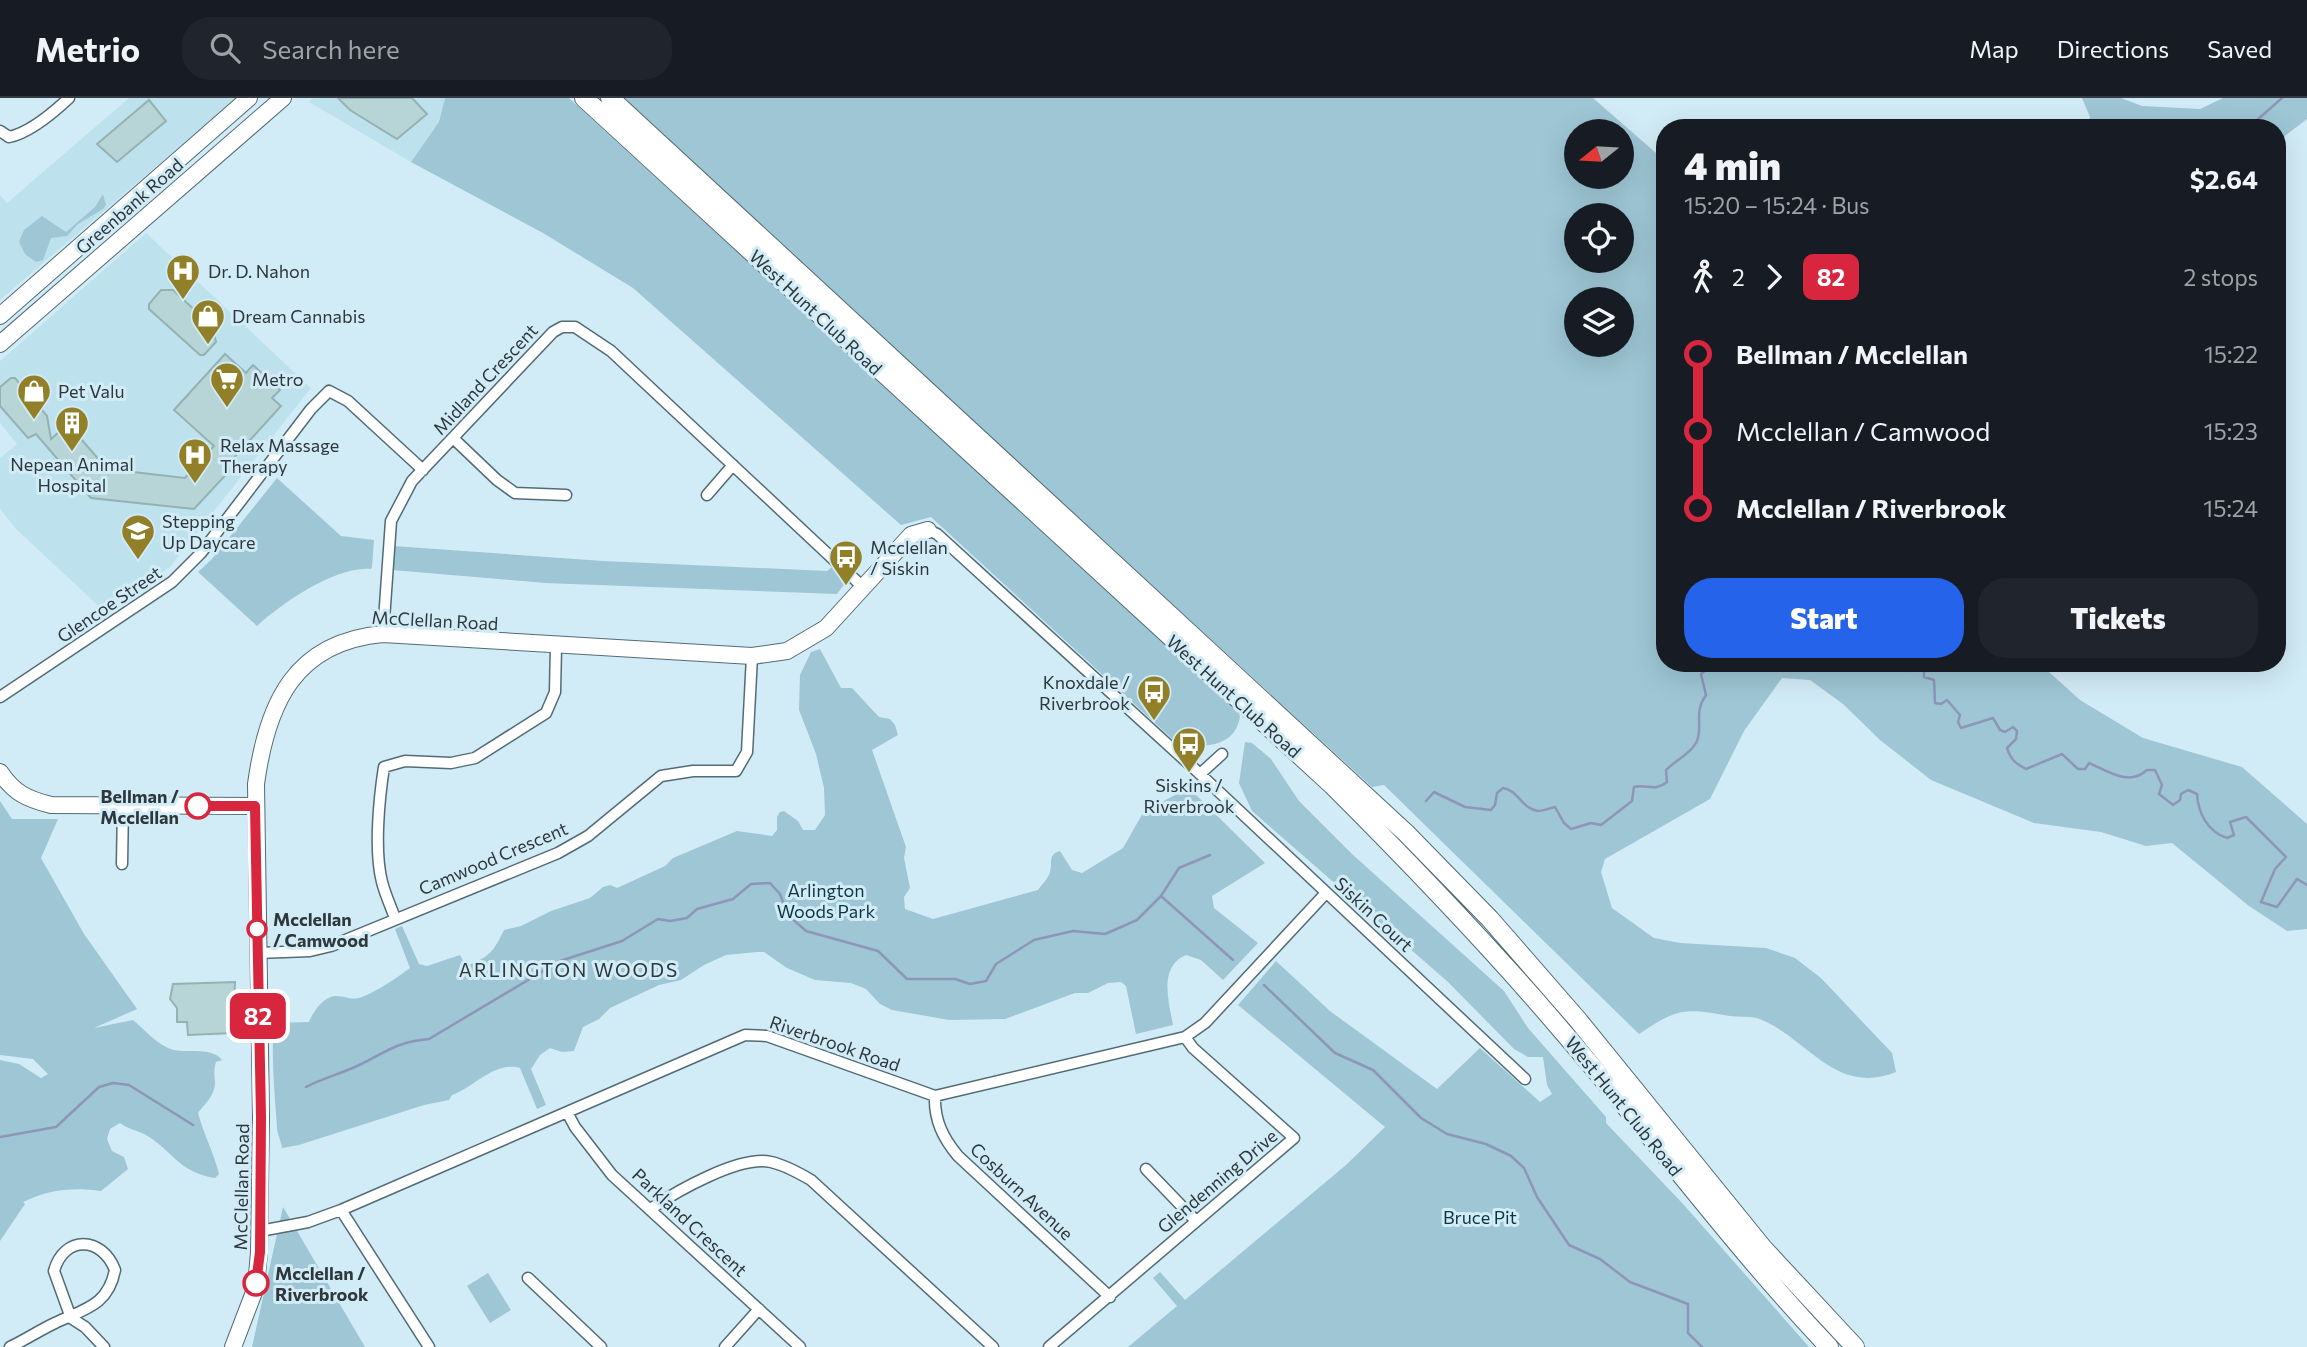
<!DOCTYPE html>
<html lang="en">
<head>
<meta charset="utf-8">
<style>
	:root { --surface:#171b24; --page:#20242c; --text:#f1f3f6; --muted:#9ea1a6; --line:#363941; --accent:#2563eb }
	body { margin:0; font-family:Commissioner,sans-serif; background:var(--page); color:var(--text); height:100vh; display:flex; flex-direction:column; font-size:26px; white-space:nowrap }
	* { box-sizing:border-box; margin:0 }
	p { font-size:23px; color:var(--muted) }
	.icon { flex:none; width:38px; height:38px; fill:none; stroke:currentColor; stroke-width:2; stroke-linecap:round; stroke-linejoin:round }
	.map { position:relative; flex:1; overflow:hidden }
	.side { position:absolute; left:1656px; top:21px; width:630px; height:553px; display:flex; flex-direction:column; background:var(--surface); border-radius:28px; box-shadow:0 7px 28px #0002 }
	.side>* { flex:none }
	.badge { padding:0 14px; border-radius:10px; font-size:24px; line-height:46px }
	.needle { width:46px; rotate:252deg }
	.buttons { position:absolute; left:1564px; top:21px; display:grid; gap:14px }
	.buttons a { display:grid; place-items:center; width:70px; height:70px; border-radius:50%; background:var(--surface); box-shadow:0 7px 28px #0002; font-size:35px }
	.map>.badge { position:absolute; translate:-50% -50%; box-shadow:0 0 0 4px #fff }
	.legs { display:flex; align-items:center; gap:10px; height:77px; padding:0 28px; font-size:23px }
	.legs p { margin-inline-start:auto }
	.summary { display:flex; align-items:center; justify-content:space-between; height:119px; padding:0 28px }
	h1 { font-size:38px; font-weight:800; line-height:52px }
	.button { display:flex; gap:14px; margin-top:auto; padding:14px 28px }
	.button a { flex:1; height:80px; border-radius:28px; background:var(--accent); color:#fff; font-size:28px; font-weight:800; line-height:80px; text-align:center }
	.button a+a { background:var(--page); color:var(--text) }
	ul { padding:0 28px; list-style:none }
	li { display:flex; align-items:center; gap:24px; height:77px; font-size:26px }
	li i { display:grid; place-items:center; width:10px; height:100%; margin:0 9px; background:currentColor }
	li i::after { content:''; width:18px; height:18px; margin:-9px; border:5px solid; border-radius:50%; background:var(--surface) }
	li p { margin-inline-start:auto }
	li:first-child i { background:linear-gradient(#0000 50%,currentColor 0) }
	li:last-child i { background:linear-gradient(currentColor 50%,#0000 0) }
	header { display:flex; align-items:center; gap:42px; box-sizing:border-box; height:98px; padding:0 35px; background:var(--surface); border-bottom:2px solid var(--line) }
	header strong { font-size:33px }
	nav { display:flex; gap:38px; margin-inline-start:auto; font-size:24px }
	.search { width:490px; height:63px; background:var(--page); display:flex; align-items:center; gap:18px; box-sizing:border-box; padding:0 24px; border-radius:28px; color:var(--muted); font-size:26px }
	.map>svg:first-child { display:block }
	.built { fill:#bee1ee }
	.green { fill:#9ec6d5; fill-rule:evenodd }
	.lines { fill:none; stroke-linecap:round; stroke-linejoin:round }
	.stream { stroke:#8e96b8; stroke-width:2.5 }
	.building { fill:#b7d5d6; stroke:#95b2b3; stroke-width:2 }
	.street-casing { stroke:#536b74; stroke-width:13 }
	.secondary-casing { stroke:#536b74; stroke-width:18 }
	.primary-casing { stroke:#536b74; stroke-width:20 }
	.street { stroke:#fff; stroke-width:10 }
	.secondary { stroke:#fff; stroke-width:16 }
	.primary { stroke:#fff; stroke-width:18 }
	.line-1-casing { stroke:#fff; stroke-width:16 }
	.line-1 { stroke:#d7263d; stroke-width:10 }
	.stop-1-dot { fill:#fff; stroke:#d7263d; stroke-width:3.5 }
	.labels { text-anchor:middle; dominant-baseline:central; stroke-width:6; stroke-linejoin:round; paint-order:stroke }
	.street-label { font-size:18px; fill:#2d373c; stroke:#d2ecf7 }
	.poi-label { font-size:18px; fill:#2d373c; stroke:#d2ecf7; text-anchor:start }
	.stop-label { font-size:18px; font-weight:bold; fill:#2d373c; stroke:#d2ecf7; text-anchor:start }
	.park-label { font-size:18px; fill:#0e3542; stroke:#d2ecf7 }
	.neighbourhood-label { font-size:19px; letter-spacing:2px; fill:#2d373c; stroke:#d2ecf7 }
</style>
</head>
<body>
<header>
<strong>Metrio</strong>
<div class="search"><svg class="icon" aria-label="search" viewBox="0 0 24 24"><circle cx="10" cy="10" r="6"/><path d="M15 15l6 6"/></svg>Search here</div>
<nav><a>Map</a><a>Directions</a><a>Saved</a></nav>
</header>
<div class="map">
<svg width="2307" height="1249" viewBox="0 0 2307 1249">
	<rect width="100%" height="100%" fill="#d2ecf7"/>
	<path class="built" d="M 129,0 L 236,0 L 0,202 L 0,97 L 7,105 Z
		M 313,0 L 445,0 L 439,24 L 411,64 L 309,4 Z
		M 146,135 L 311,290 L 170,469 L 104,513 L 17,432 L 0,411 L 0,360 L 17,346 L 0,325 L 0,263 Z"/>
	<path class="green" d="M 445,0 L 569,0 L 1236,611 L 1240,618 C 1236,649 1205,649 1180,648 L 931,419 L 901,427 L 633,190 L 543,135 L 411,64 L 439,24 Z
		M 621,0 L 1593,0 L 1664,62 L 1664,565 L 2039,565 L 2080,602 L 2143,640 L 2242,669 L 2307,726 L 2307,831 L 2287,833 L 2249,808 L 2172,745 L 2146,748 L 2101,734 L 2034,725 L 1931,682 L 1880,642 L 1843,606 L 1810,582 L 1782,580 L 1744,633 L 1710,701 L 1605,761 L 1601,774 L 1612,810 L 1654,840 L 1680,845 L 1766,850 L 1795,860 L 1821,880 L 1892,955 L 1896,974 C 1834,999 1807,938 1757,920 C 1748,918 1739,919 1730,918 C 1684,910 1678,910 1639,936 L 1384,687 L 1372,689 ZM 1577,33 L 1622,33 L 1622,79 L 1577,79 ZM 1577,117 L 1622,117 L 1622,163 L 1577,163 ZM 1577,201 L 1622,201 L 1622,247 L 1577,247 Z
		M 2082,0 L 2121,0 L 2142,8 L 2200,11 L 2223,0 L 2307,0 L 2307,21 L 2277,44 L 2277,30 L 2086,30 L 2090,19 Z
		M 103,96 L 106,107 L 103,111 L 78,126 L 67,138 L 51,140 L 43,162 L 36,164 L 25,156 L 19,144 L 24,132 L 42,118 L 66,134 L 95,109 Z
		M 277,380 L 341,438 L 374,442 L 372,469 L 371,471 C 336,468 282,505 257,528 L 198,474 L 212,461 Z
		M 393,448 L 603,463 L 827,473 L 833,468 L 846,484 L 837,496 L 545,485 L 392,472 Z
		M 820,551 L 841,590 L 852,590 L 879,619 L 890,621 L 895,627 L 898,637 L 872,652 L 906,749 L 904,760 L 910,790 L 904,799 L 905,811 L 933,821 L 1038,792 C 1041,787 1046,783 1049,777 C 1054,766 1046,757 1060,753 L 1072,772 L 1082,775 L 1123,750 L 1144,713 L 1189,690 L 1265,765 L 1212,798 L 1214,810 L 1258,845 L 1223,882 L 1201,862 L 1186,857 C 1158,869 1169,904 1173,927 L 1136,936 L 1126,888 L 1121,884 L 1108,885 L 1088,895 L 1075,895 L 1005,921 L 949,922 L 892,912 L 880,906 L 866,891 L 851,885 L 815,882 L 787,870 L 764,854 L 757,854 L 726,857 L 704,867 L 681,882 L 659,887 L 610,910 L 599,921 L 583,929 L 574,953 L 562,954 L 550,950 L 540,957 L 531,971 L 546,1007 L 537,1011 L 520,970 C 494,963 475,989 452,997 L 449,1002 L 424,1007 L 299,1047 L 282,1050 C 281,1042 277,1036 277,1029 C 275,1001 272,971 273,941 L 276,935 L 276,925 L 309,924 C 313,914 323,899 335,898 C 346,898 352,903 362,899 C 379,892 395,881 410,870 L 395,831 L 402,828 L 419,866 L 427,868 L 460,857 L 466,868 C 491,858 493,854 504,832 L 521,828 L 551,813 L 590,800 L 603,789 L 610,787 L 617,790 L 665,768 L 673,760 L 737,733 L 772,738 L 777,732 L 777,719 L 780,714 L 784,713 L 798,723 L 803,732 L 815,732 L 825,717 L 824,690 L 816,656 L 799,612 L 800,577 L 811,554 Z
		M 1245,644 L 1252,645 L 1271,661 L 1299,703 L 1352,756 L 1504,893 L 1528,930 L 1606,1019 L 1606,1025 L 1684,1107 L 1809,1249 L 1128,1249 L 1177,1208 L 1153,1180 L 1160,1174 L 1185,1202 L 1346,1067 L 1385,1029 L 1238,907 L 1276,863 L 1330,913 L 1437,991 L 1480,950 L 1540,1004 L 1552,996 L 1547,987 L 1543,959 L 1528,959 L 1514,951 L 1448,884 L 1252,713 L 1239,685 Z
		M 0,703 L 12,721 L 58,721 L 41,760 L 84,836 L 137,911 L 94,930 L 133,922 C 145,932 158,948 174,952 C 188,955 213,949 222,962 L 216,964 C 212,977 217,983 214,991 C 212,1000 203,1008 198,1015 C 204,1037 214,1055 219,1076 L 215,1080 C 177,1074 173,1052 144,1036 C 136,1032 128,1031 120,1025 L 110,1031 L 107,1041 L 112,1053 L 124,1059 L 128,1071 L 101,1093 C 73,1089 49,1091 23,1104 L 25,1106 L 0,1143 L 0,962 L 19,966 L 41,980 L 48,976 L 33,961 L 0,957 Z
		M 283,1109 L 365,1249 L 252,1249 Z
		M 488,1175 L 511,1212 L 490,1225 L 467,1188 Z"/>
	<g class="lines">
		<path class="stream" d="M 2248,30 L 2282,0
			M 1897,565 L 1897,571 L 1906,573 L 1918,565
			M 1924,565 L 1924,579 L 1934,582 L 1935,605 L 1941,606 L 1947,602 L 1960,617 L 1958,624 L 1961,630 L 1993,620 L 2000,632 L 2005,634 L 2013,629 L 2017,633 L 2016,641 L 2007,650 C 2011,662 2015,665 2026,671 L 2062,656 L 2078,671 L 2085,671 L 2089,665 C 2108,673 2129,689 2147,672 L 2155,672 L 2162,687 L 2159,696 L 2173,707 L 2180,702 L 2181,696 L 2188,692 L 2197,696 C 2198,715 2208,734 2227,740 L 2234,737 L 2230,724 L 2246,719 L 2286,759 L 2275,771 L 2261,804 L 2277,809 L 2297,781 L 2307,787
			M 1426,703 L 1434,694 L 1465,709 L 1491,712 L 1495,707 L 1497,695 L 1503,690 C 1518,692 1522,711 1538,713 C 1544,713 1549,710 1555,709 L 1564,725 L 1571,731 L 1591,725 L 1601,727 L 1632,703 L 1634,689 C 1647,686 1655,694 1667,684 L 1666,672 C 1676,662 1694,654 1698,640 C 1702,624 1694,614 1706,597 L 1701,576 L 1706,572 L 1726,572 L 1732,565
			M 1161,798 L 1233,862
			M 1264,887 L 1335,955 L 1373,972 L 1421,1020 L 1447,1036 L 1486,1046 L 1511,1058 L 1524,1070 L 1537,1099 L 1569,1147 L 1600,1161 L 1630,1184 L 1688,1206 L 1688,1235 L 1702,1249
			M 306,989 C 323,980 340,976 357,968 C 385,955 395,944 429,941 L 560,863 L 622,843 L 658,821 L 670,823 L 687,820 L 697,811 L 733,801 L 751,786 L 770,785 L 780,796 L 788,817 L 806,833 L 878,853 L 907,881 L 955,881 L 970,886 L 986,883 L 996,866 L 1034,842 L 1073,833 L 1105,836 L 1137,822 L 1161,798 L 1179,770 L 1210,757
			M 0,1039 L 56,1029 L 99,989 L 113,985 L 129,987 L 193,1027"/>
	</g>
	<path class="building" d="M 338,0 L 412,0 L 427,16 L 397,41 L 350,12 Z
		M 149,2 L 166,23 L 117,64 L 97,46 Z
		M 161,192 L 173,192 L 212,228 L 216,244 L 204,257 L 200,257 L 149,211 L 149,206 Z
		M 225,256 L 246,275 L 253,267 L 280,292 L 272,300 L 281,308 L 230,364 L 235,367 L 194,411 L 91,400 L 36,336 L 28,340 L 0,308 L 0,289 L 11,280 L 15,280 L 47,318 L 51,341 L 68,326 L 107,371 L 185,380 L 214,348 L 174,312 Z
		M 235,884 L 233,935 L 188,937 L 187,924 L 177,924 L 177,910 L 170,901 L 173,886 Z"/>
	<g class="lines">
		<g class="street-casing">
			<path id="street" d="M 0,33 L 9,39 C 29,35 54,14 69,0
				M 454,341 L 497,382 L 515,395 L 566,397
				M 707,397 L 733,367
				M 928,432 L 937,436 L 1200,676 L 1525,981
				M 383,536 L 391,423 L 412,383 L 553,234 L 562,229 L 575,229 L 611,253 L 864,490
				M 0,599 L 172,484 L 201,455 L 311,311 L 329,293 L 348,303 L 423,372
				M 1200,676 L 1222,656
				M 122,766 L 123,707
				M 395,820 C 391,809 385,796 382,784 C 374,753 379,701 384,669 L 405,663 L 451,665 L 475,660 L 546,615 L 555,594 L 556,548
				M 257,855 L 310,853 L 331,848 L 558,755 L 588,738 L 661,678 L 693,673 L 736,673 L 747,654 L 752,558
				M 935,998 C 934,1022 943,1040 958,1058 L 1110,1199
				M 568,1016 L 575,1029 L 612,1077 L 800,1249
				M 1146,1071 L 1196,1123
				M 652,1110 C 677,1093 740,1057 771,1064 C 785,1067 799,1075 811,1082 L 993,1249
				M 341,1112 L 429,1249
				M 260,1133 L 308,1124 L 341,1112 L 745,937 L 767,938 L 935,998 L 1185,939 L 1205,925 L 1326,795
				M 528,1180 L 601,1249
				M 71,1220 L 85,1229 L 104,1249
				M 10,1249 C 25,1242 40,1232 55,1225 C 84,1211 108,1208 115,1172 C 102,1138 64,1137 54,1173 L 71,1220
				M 725,1249 L 759,1211
				M 1049,1249 L 1294,1040 L 1193,950 L 1185,939"/>
		</g>
		<g class="secondary-casing">
			<path id="secondary" d="M 0,218 L 249,0
				M 0,246 L 283,0
				M 0,674 C 14,695 27,701 51,707 L 255,708
				M 233,1249 L 256,1189 L 259,1154 L 261,1019 L 256,686 C 267,606 294,544 383,536 L 752,558 L 787,553 L 826,530 L 911,437 L 928,432"/>
		</g>
		<g class="primary-casing">
			<path id="primary" d="M 584,0 L 1332,687 C 1412,767 1490,848 1563,934 C 1653,1038 1734,1149 1829,1249
				M 610,0 L 1406,735 L 1490,821 L 1578,922 L 1763,1150 L 1855,1249"/>
		</g>
		<use href="#street" class="street"/>
		<use href="#secondary" class="secondary"/>
		<use href="#primary" class="primary"/>
	</g>
	<g class="lines">
		<g class="line-1-casing">
			<path id="line-1" d="M 198,708 L 255,708 L 261,1019 L 260,1154 L 256,1185"/>
		</g>
		<use href="#line-1" class="line-1"/>
	</g>
	<defs>
		<g id="hospital-pin" transform="scale(1.75)"><path d="M0 17L-7.5 6A9.5 9.5 0 1 1 7.5 6Z" fill="#918028" stroke="#d2ecf7"/><path d="M-5-5h3v3.5h4V-5h3V5h-3V1.5h-4V5h-3Z" fill="#fff"/></g>
		<g id="shop-pin" transform="scale(1.75)"><path d="M0 17L-7.5 6A9.5 9.5 0 1 1 7.5 6Z" fill="#918028" stroke="#d2ecf7"/><path d="M-5-2.5h2.3a2.7 3.5 0 0 1 5.4 0H5L5.5 6h-11ZM-1.5-2.5h3a1.5 2.3 0 0 0-3 0Z" fill="#fff"/></g>
		<g id="supermarket-pin" transform="scale(1.75)"><path d="M0 17L-7.5 6A9.5 9.5 0 1 1 7.5 6Z" fill="#918028" stroke="#d2ecf7"/><path d="M-6-5.5h2.5l.6 2H6L4.5 2H-2.5L-4.4-4H-6ZM-1.5 3.2a1.3 1.3 0 1 0 .1 0ZM3 3.2a1.3 1.3 0 1 0 .1 0Z" fill="#fff"/></g>
		<g id="building-pin" transform="scale(1.75)"><path d="M0 17L-7.5 6A9.5 9.5 0 1 1 7.5 6Z" fill="#918028" stroke="#d2ecf7"/><path d="M-4-6H4V6H1V3H-1V6H-4ZM-2.5-4.3h1.7v1.8h-1.7ZM.8-4.3h1.7v1.8H.8ZM-2.5-1h1.7V.8h-1.7ZM.8-1h1.7V.8H.8Z" fill="#fff"/></g>
		<g id="school-pin" transform="scale(1.75)"><path d="M0 17L-7.5 6A9.5 9.5 0 1 1 7.5 6Z" fill="#918028" stroke="#d2ecf7"/><path d="M0-5L7-2L0 1L-7-2ZM-4 1L0 2.5L4 1V4Q0 6-4 4Z" fill="#fff"/></g>
		<g id="bus-pin" transform="scale(1.75)"><path d="M0 17L-7.5 6A9.5 9.5 0 1 1 7.5 6Z" fill="#918028" stroke="#d2ecf7"/><path d="M-5-6H5V4H4V6H2V4H-2V6H-4V4H-5ZM-3.5-4V0h7V-4ZM-3.5 1.2v1.5H-2V1.2ZM2 1.2v1.5H3.5V1.2Z" fill="#fff"/></g>
	</defs>
	<g fill-rule="evenodd">
		<use href="#hospital-pin" x="183" y="173"/>
		<use href="#shop-pin" x="208" y="218"/>
		<use href="#supermarket-pin" x="227" y="281"/>
		<use href="#shop-pin" x="34" y="293"/>
		<use href="#building-pin" x="72" y="325"/>
		<use href="#hospital-pin" x="195" y="357"/>
		<use href="#school-pin" x="138" y="433"/>
		<use href="#bus-pin" x="846" y="459"/>
		<use href="#bus-pin" x="1154" y="594"/>
		<use href="#bus-pin" x="1189" y="646"/>
	</g>
	<g class="stop-1-dot">
		<circle cx="198" cy="708" r="12"/>
		<circle cx="257" cy="831" r="9"/>
		<circle cx="256" cy="1185" r="12"/>
	</g>
	<g class="labels">
		<g class="street-label">
			<text transform="translate(129 108) rotate(-41)">Greenbank Road</text>
			<text transform="translate(816 214) rotate(43)">West Hunt Club Road</text>
			<text transform="translate(485 281) rotate(-47)">Midland Crescent</text>
			<text transform="translate(109 506) rotate(-34)">Glencoe Street</text>
			<text transform="translate(435 522) rotate(3)">McClellan Road</text>
			<text transform="translate(1234 598) rotate(42)">West Hunt Club Road</text>
			<text transform="translate(493 760) rotate(-23)">Camwood Crescent</text>
			<text transform="translate(1374 816) rotate(43)">Siskin Court</text>
			<text transform="translate(835 945) rotate(19)">Riverbrook Road</text>
			<text transform="translate(1624 1008) rotate(51)">West Hunt Club Road</text>
			<text transform="translate(1217 1083) rotate(-40)">Glendenning Drive</text>
			<text transform="translate(241 1089) rotate(-89)">McClellan Road</text>
			<text transform="translate(1022 1093) rotate(43)">Cosburn Avenue</text>
			<text transform="translate(690 1124) rotate(43)">Parkland Crescent</text>
		</g>
		<g class="poi-label">
			<text x="208" y="173">Dr. D. Nahon</text>
			<text x="232" y="218">Dream Cannabis</text>
			<text x="252" y="281">Metro</text>
			<text x="58" y="293">Pet Valu</text>
			<text x="220" y="347">Relax Massage<tspan x="220" dy="21">Therapy</tspan></text>
			<text x="72" y="366" text-anchor="middle">Nepean Animal<tspan x="72" dy="21">Hospital</tspan></text>
			<text x="162" y="423">Stepping<tspan x="162" dy="21">Up Daycare</tspan></text>
			<text x="870" y="449">Mcclellan<tspan x="870" dy="21">/ Siskin</tspan></text>
			<text x="1130" y="584" text-anchor="end">Knoxdale /<tspan x="1130" dy="21">Riverbrook</tspan></text>
			<text x="1189" y="687" text-anchor="middle">Siskins /<tspan x="1189" dy="21">Riverbrook</tspan></text>
		</g>
		<g class="stop-label">
			<text x="179" y="698" text-anchor="end">Bellman /<tspan x="179" dy="21">Mcclellan</tspan></text>
			<text x="273" y="821">Mcclellan<tspan x="273" dy="21">/ Camwood</tspan></text>
			<text x="275" y="1175">Mcclellan /<tspan x="275" dy="21">Riverbrook</tspan></text>
		</g>
		<g class="park-label">
			<text x="826" y="792">Arlington<tspan x="826" dy="21">Woods Park</tspan></text>
			<text x="1480" y="1119">Bruce Pit</text>
		</g>
		<g class="neighbourhood-label">
			<text x="569" y="871">ARLINGTON WOODS</text>
		</g>
	</g>
</svg>
<div class="buttons">
<a><svg class="needle" viewBox="-14 -14 28 28"><path d="M0-13l5 13h-10z" fill="#e53935"/><path d="M0 13l5-13h-10z" fill="#9ea1a6"/></svg></a>
<a><svg class="icon" aria-label="locate" viewBox="0 0 24 24"><circle cx="12" cy="12" r="6"/><path d="M12 2v4M12 18v4M2 12h4M18 12h4"/></svg></a>
<a><svg class="icon" aria-label="layers" viewBox="0 0 24 24"><path d="M12 4l9 5-9 5-9-5zM3 14l9 5 9-5"/></svg></a>
</div>
<b class="badge" style="left:258px;top:918px;background:#d7263d;color:#fff">82</b>
<section class="side">
<div class="summary"><div><h1>4 min</h1><p>15:20 – 15:24 · Bus</p></div><b>$2.64</b></div>
<div class="legs"><svg class="icon" aria-label="walk" viewBox="0 0 24 24"><circle cx="13" cy="4" r="2"/><path d="M13 8l-2 6 4 7M11 14l-3 7M7 12l3-4h3l4 4"/></svg>2<svg class="icon" aria-label="forward" viewBox="0 0 24 24"><path d="M9 5l7 7-7 7"/></svg><b class="badge" style="background:#d7263d;color:#fff">82</b><p>2 stops</p></div>
<ul>
<li><i style="color:#d7263d"></i><b>Bellman / Mcclellan</b><p>15:22</p></li>
<li><i style="color:#d7263d"></i><span>Mcclellan / Camwood</span><p>15:23</p></li>
<li><i style="color:#d7263d"></i><b>Mcclellan / Riverbrook</b><p>15:24</p></li>
</ul>
<div class="button"><a>Start</a><a>Tickets</a></div>
</section>
</div>
</body>
</html>
